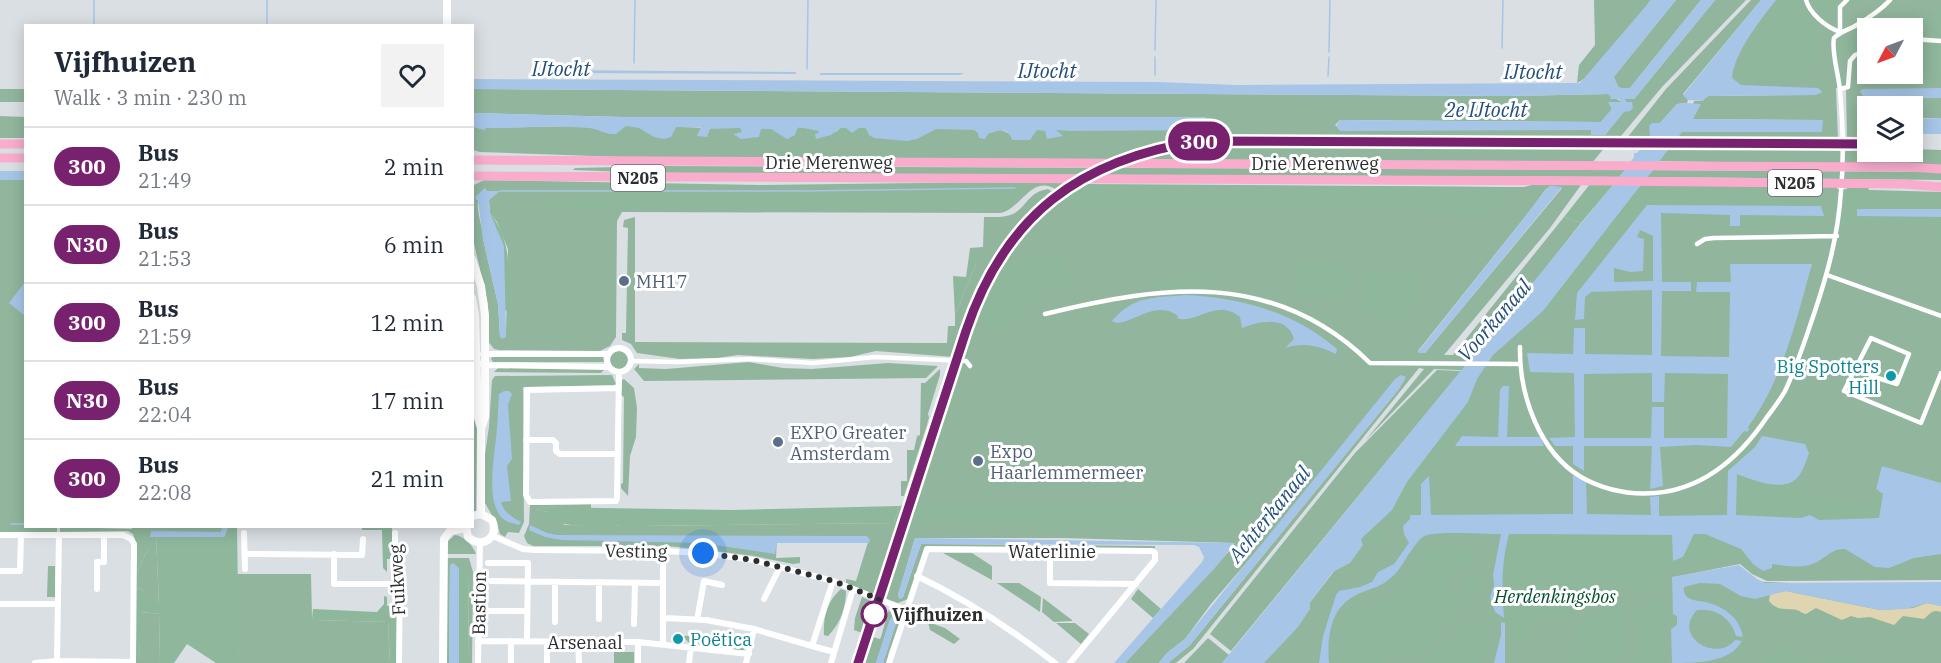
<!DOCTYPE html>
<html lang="en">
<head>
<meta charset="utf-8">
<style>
	:root { --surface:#fff; --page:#f2f2f3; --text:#1f2937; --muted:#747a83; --line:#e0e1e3 }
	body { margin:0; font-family:"IBM Plex Serif",serif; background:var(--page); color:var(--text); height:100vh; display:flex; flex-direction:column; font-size:22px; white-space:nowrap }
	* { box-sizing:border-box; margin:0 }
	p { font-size:20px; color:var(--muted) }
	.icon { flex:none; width:33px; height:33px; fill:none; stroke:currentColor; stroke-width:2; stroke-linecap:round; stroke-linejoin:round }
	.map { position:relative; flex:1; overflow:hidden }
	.side { position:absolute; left:24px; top:24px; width:450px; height:504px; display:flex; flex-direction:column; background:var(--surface); border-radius:0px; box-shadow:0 3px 15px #0003 }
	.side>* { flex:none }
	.badge { padding:0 12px; border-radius:20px; font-size:21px; line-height:39px }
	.needle { width:39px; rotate:229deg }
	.tools { position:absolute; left:1857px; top:18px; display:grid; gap:12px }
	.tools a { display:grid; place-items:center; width:66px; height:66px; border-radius:0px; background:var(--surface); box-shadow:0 3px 15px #0003; font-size:30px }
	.you { position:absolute; width:30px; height:30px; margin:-15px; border:4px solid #fff; border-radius:50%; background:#1a73e8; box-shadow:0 0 0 9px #1a73e833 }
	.map>.badge { position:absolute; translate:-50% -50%; box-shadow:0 0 0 3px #fff }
	.round { display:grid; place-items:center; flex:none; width:63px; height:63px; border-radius:0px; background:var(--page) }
	.headline { display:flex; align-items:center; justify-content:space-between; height:102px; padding:0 30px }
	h1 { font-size:28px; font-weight:700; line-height:45px }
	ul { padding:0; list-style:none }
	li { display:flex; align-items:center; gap:18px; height:78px; padding:0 30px; border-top:2px solid var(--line) }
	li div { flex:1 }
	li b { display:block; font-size:22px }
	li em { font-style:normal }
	li .badge { min-width:66px; font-weight:700; text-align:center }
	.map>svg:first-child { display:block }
	.green { fill:#91b69d; fill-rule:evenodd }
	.forest { fill:#8eb79c }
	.sand { fill:#dfd5b0 }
	.water { fill:#a6c5e7; fill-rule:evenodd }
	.pier { fill:#dadfe3 }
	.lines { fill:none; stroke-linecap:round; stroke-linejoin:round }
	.stream { stroke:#a6c5e7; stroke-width:1.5 }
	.pedestrian { stroke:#fff; stroke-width:4.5 }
	.minor { stroke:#fff; stroke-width:6 }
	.tertiary { stroke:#fff; stroke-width:8 }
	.trunk { stroke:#faaccc; stroke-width:9 }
	.line-casing { stroke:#fff; stroke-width:14 }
	.line { stroke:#77216f; stroke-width:9 }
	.walk { stroke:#2b2d2e; stroke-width:6; stroke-dasharray:0 10.8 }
	.service-dot { fill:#5c6f8a; stroke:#fff; stroke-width:2 }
	.culture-dot { fill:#0f9aa8; stroke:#fff; stroke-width:2 }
	.stop-dot { fill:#fff; stroke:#77216f; stroke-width:3 }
	.labels { text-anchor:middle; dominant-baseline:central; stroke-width:6; stroke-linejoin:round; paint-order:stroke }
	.shield { fill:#fff; stroke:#6b6c6d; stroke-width:1.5 }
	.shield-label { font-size:16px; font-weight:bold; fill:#2b2d2e }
	.street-label { font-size:18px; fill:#2b2d2e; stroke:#fff }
	.service-label { font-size:18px; fill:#4e5e75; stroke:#fff; text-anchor:start }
	.culture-label { font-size:18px; fill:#0d838f; stroke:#fff; text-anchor:end }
	.park-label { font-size:18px; font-style:italic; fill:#044e2b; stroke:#fff }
	.stop-label { font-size:18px; font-weight:bold; fill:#2b2d2e; stroke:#fff; text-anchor:start }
	.water-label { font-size:20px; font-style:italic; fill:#234f7c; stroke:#fff }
</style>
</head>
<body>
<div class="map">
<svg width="1941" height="663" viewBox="0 0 1941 663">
	<rect width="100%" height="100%" fill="#dadfe3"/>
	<path class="green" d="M 1594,0 L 1651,0 C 1639,15 1590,80 1577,83 L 1579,65 L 1595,45 Z
		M 1676,0 L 1701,0 L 1630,88 L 1626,89 L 1617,87 L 1613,77 L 1615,75 Z
		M 1715,0 L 1746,0 L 1662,87 L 1621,136 L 1614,136 L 1611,139 L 1429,139 L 1219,135 C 1180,138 1144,144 1108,159 L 650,158 L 480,152 L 473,150 L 472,127 L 486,128 L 624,125 L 709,128 L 768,126 L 815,128 L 820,132 L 927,130 L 956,127 L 997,128 L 1010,134 L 1029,129 L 1070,127 L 1207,129 L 1211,125 L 1207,123 L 1205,117 L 623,117 L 473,113 L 473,89 L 1505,96 L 1608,94 L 1622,102 L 1609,103 L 1612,109 L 1601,122 L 1340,120 L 1335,125 L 1339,128 L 1592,130 L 1591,134 L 1605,135 L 1624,111 L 1626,102 L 1624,99 L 1634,99 Z
		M 1751,0 L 1761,0 L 1683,94 L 1688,100 L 1687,103 L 1677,104 L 1660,123 L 1653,124 L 1650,127 L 1650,137 L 1627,138 L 1666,89 Z
		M 1771,0 L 1941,0 L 1941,88 L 1864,97 L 1941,98 L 1941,118 L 1913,118 L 1912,106 L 1868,106 L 1867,139 L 1847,139 L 1846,89 L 1836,88 L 1838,139 L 1677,138 L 1682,131 L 1822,120 L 1692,119 L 1700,104 L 1693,104 L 1694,101 L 1702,101 L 1708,96 L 1814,95 L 1723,88 L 1744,34 ZM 1868,28 L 1912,28 L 1912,74 L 1868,74 Z
		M 0,89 L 25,89 L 25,102 L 0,102 Z
		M 0,116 L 25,117 L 25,138 L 0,138 Z
		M 1221,145 L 1263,146 L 1605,147 L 1592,163 L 1134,159 L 1159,152 Z
		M 1669,148 L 1867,149 L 1868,152 L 1912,152 L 1913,149 L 1941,150 L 1941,166 L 1659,161 Z
		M 664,166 L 1625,170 L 1619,177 L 652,173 L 573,170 L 575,168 Z
		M 1653,170 L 1932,172 L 1941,172 L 1941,180 L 1647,177 Z
		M 0,180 L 25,180 L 26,526 L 128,526 L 128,528 L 0,527 Z
		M 484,180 L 760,185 L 1069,181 L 1057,190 C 1031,173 1022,209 1000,213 L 622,212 L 617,221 L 616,337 L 610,346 L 600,351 L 499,350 L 494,349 L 488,341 L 488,304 L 473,239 L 472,186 ZM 485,188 L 486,191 L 499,191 L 489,200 L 490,213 L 497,222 L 508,249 L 506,333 L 500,337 L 498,304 L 483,239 C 483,222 470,202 485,188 Z
		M 1543,182 L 1581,185 L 1550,228 L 1444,355 L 1453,355 L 1564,217 L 1581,223 L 1524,295 L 1642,184 L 1822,188 L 1825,184 L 1837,185 L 1837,189 L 1941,192 L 1941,580 L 1767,581 L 1752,574 L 1740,564 L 1674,577 L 1677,598 L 1689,579 L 1941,589 L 1941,663 L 1263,663 L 1335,570 L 1360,540 L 1480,371 L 1434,369 L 1365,441 L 1424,369 L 1419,368 L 1193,649 L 1176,663 L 1168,663 L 1190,645 L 1398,390 L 1406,377 L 1211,604 L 1185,639 L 1167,653 L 1159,663 L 1125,663 L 1234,546 L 1234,543 L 1063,538 L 915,538 L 898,595 L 900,599 L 903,597 L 921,544 L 1155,546 L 1155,548 L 1152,550 L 1139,548 L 1128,549 L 1127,548 L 925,547 L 908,599 L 898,603 L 883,598 L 912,507 L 920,491 L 924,476 L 923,474 L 969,341 L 967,340 C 984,287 1013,230 1061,198 L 1062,200 L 1086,184 L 1501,187 L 1524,187 ZM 1551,186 L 1562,188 L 1425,353 L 1420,353 L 1418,351 L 1528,213 L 1546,189 Z
		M 1048,189 L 1054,193 C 998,238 975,291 954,357 L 876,351 L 850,357 L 813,359 L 738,355 L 717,358 L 680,359 L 637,353 L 631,344 L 622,340 L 622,333 L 626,333 L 628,228 L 623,227 L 624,220 L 635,217 L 635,342 L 947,343 L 948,326 L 955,326 L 955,315 L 976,264 L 975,256 L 969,256 L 970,248 L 983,247 L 984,217 C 993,217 1005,218 1013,214 C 1027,207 1028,192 1048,189 Z
		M610 360a9 9 0 1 1 18 0a9 9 0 1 1-18 0Z
		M 492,357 L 603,357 L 604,362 L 493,362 L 491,359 Z
		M 749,362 L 783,368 L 812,369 L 888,363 L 938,366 L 926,378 L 644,381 L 634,369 L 639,364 L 639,368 L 666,369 Z
		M 498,368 L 509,368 L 605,369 L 601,373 L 494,372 Z
		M 940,369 L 940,375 L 928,414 L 929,417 L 927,425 L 906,490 L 904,496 L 901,496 L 901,481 L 907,481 L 907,450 L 914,450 L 917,436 L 920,435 L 921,383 L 925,383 Z
		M 1437,370 L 1461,371 L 1231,651 L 1210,634 L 1213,630 L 1355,453 Z
		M 612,375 L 616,384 L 612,386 L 523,387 L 524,522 L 519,533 L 508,532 L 505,537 L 500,534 L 497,524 L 485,503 L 485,454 L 489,427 L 492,380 L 495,376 Z
		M 473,377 L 477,427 L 476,511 L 473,513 Z
		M 624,379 L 634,388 L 637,408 L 636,437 L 630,456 L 628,496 L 621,488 L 621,484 L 623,483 L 624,397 L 621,395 L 622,380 Z
		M 591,504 L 591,509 L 536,507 L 536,509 L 547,512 L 565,525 L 615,526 L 631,523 L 638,526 L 894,523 L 899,506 L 904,505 L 877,595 L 846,583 L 846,579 L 856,581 L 869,539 L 777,537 L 776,558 L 800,557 L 800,563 L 793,564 L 754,556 L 715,551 L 667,546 L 533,546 L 527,543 L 524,536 L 529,524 L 530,505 Z
		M 132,527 L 223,527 L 221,532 L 156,536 L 159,605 L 141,589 L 136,588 L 136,574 L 148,549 L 137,537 L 135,529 L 132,529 Z
		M 455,535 C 464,536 473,545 476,554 L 446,554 L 448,541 Z
		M 943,553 L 972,553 L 992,566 L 992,580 Z
		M 446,558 L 469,558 L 473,572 L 472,663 L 468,663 L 469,570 L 459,570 L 453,565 L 450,566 L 449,663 L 446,663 Z
		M 48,566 L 55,566 L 55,597 L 47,597 Z
		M 231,574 L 311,574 L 312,618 L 315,620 L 388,622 L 390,663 L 239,663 L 238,646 L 167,643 Z
		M 997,583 L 1019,583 L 1041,597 L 1040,612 Z
		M 841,589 L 846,591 C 846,608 840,624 828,636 L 824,635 C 823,617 827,601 841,589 Z
		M 1138,589 L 1161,609 L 1153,618 L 1131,599 Z
		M 862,597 L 871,601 L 862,633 L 854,630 L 855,618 Z
		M 1043,598 L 1072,620 L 1072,621 L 1054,622 L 1042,612 Z
		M 889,609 L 896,611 L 901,620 L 889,652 L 887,663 L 883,663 L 897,620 L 890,620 L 876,663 L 865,663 L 873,637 L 880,639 L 881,637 Z
		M 140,612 L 160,614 L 159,663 L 139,663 Z
		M 928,622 L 945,628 L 960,639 L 954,644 L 930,630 Z
		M 1056,623 L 1075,623 L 1089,634 L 1081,644 Z
		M 729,633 L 717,648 L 689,643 L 683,636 L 702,635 L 700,638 L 701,640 L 715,643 L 719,641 L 718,635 L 712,641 L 707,641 L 709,638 L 707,634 Z
		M 731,634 L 747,636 L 744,650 L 739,651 L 719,648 Z
		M 1208,638 L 1229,655 L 1222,663 L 1184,663 Z
		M 614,652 L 634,652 L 634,663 L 614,663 Z"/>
	<path class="forest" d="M 1786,0 L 1799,0 L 1803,4 L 1802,12 L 1807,17 L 1815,17 L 1820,51 L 1811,74 L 1807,77 L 1769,77 L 1757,80 L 1743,75 L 1741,65 L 1763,26 Z
		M 1812,0 L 1843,0 L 1838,12 L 1832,9 L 1829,16 C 1823,10 1814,8 1812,0 Z
		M 1935,12 L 1941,12 L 1941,34 C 1933,32 1924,33 1923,23 Z
		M 1865,33 L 1867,37 L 1867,46 L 1840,52 L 1838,43 L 1841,39 Z
		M 1913,40 L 1941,42 L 1941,81 L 1866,81 L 1859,55 L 1867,52 L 1868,74 L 1912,74 Z
		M 840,128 L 866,128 L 869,135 L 874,138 L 870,141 L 859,135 L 854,140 L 847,140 L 840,137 L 808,141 L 809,135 L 813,130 L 821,133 L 815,134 L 835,133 Z
		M 1084,183 L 1098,185 L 1501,187 L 1501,212 L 1073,208 L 1066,195 Z
		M 1590,184 L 1613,185 L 1581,223 L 1564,217 Z
		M 1641,186 L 1646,189 L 1821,190 L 1821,206 L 1647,205 L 1630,226 L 1618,229 L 1548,313 L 1543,311 Z
		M 1847,186 L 1868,186 L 1869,191 L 1941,194 L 1941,209 L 1857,209 L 1857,216 L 1941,217 L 1941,241 L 1937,236 L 1939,222 L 1843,226 L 1846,209 Z
		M 1018,188 L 1018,196 L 1006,208 L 545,208 L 540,207 L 540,197 Z
		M 490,213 C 514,243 508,276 508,312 L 505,310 Z
		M 1745,215 L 1824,216 L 1823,220 L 1818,223 L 1749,223 L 1745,221 Z
		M 976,255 L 976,264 L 955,315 L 953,276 L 966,277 L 969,256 Z
		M 1066,257 L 1068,265 L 1066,274 L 1074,286 L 1052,288 L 1025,308 L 1024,319 L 1006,326 L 994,333 L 985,329 L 987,303 L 1011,263 L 1018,259 Z
		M 1299,261 L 1349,269 L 1347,296 L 1344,300 L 1291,291 L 1289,284 L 1296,282 Z
		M 1365,269 L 1420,269 L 1418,303 L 1398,326 L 1369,311 L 1364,311 L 1361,307 L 1364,304 Z
		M 1191,273 L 1209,281 L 1209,286 L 1153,288 L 1157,278 L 1190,280 Z
		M 1473,401 L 1467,409 L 1466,418 L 1411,487 L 1406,506 L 1395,516 L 1378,523 L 1392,510 L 1407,482 L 1468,402 Z
		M 1431,471 L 1433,472 L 1421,484 L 1421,515 L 1410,519 L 1398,527 L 1400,518 L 1409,505 L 1412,490 Z
		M 1737,474 C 1757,481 1774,487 1795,480 L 1794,493 L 1869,507 L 1875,499 L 1876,489 L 1883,494 L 1880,518 L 1818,520 L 1810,515 L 1801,518 L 1736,515 Z
		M 899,506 L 894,523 L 638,526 C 629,523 624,525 615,526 C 593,527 570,526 549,521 L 547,512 L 536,509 L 536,507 L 731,510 Z
		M 936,506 L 1255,507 L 1239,526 L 987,524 L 940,523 L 931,520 L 919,524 L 909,517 L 912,507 Z
		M 1375,526 L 1385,534 L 1389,542 L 1382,551 L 1368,540 L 1368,534 Z
		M 0,527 L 57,527 L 57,532 L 0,532 Z
		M 60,527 L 135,529 L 142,534 L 138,537 L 149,541 L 148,549 L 136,574 L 137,546 L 133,534 L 128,531 L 60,532 Z
		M 228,527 L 237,527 L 239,663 L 216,663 L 187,644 L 174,663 L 159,663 L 160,614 L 141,612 L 139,663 L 136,663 L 136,588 L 141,589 L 159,604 L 156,536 L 224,537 Z
		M 362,527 L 392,527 L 392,559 L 387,559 L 387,572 L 383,568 L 382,530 L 362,530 Z
		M 1509,534 L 1672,535 L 1673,561 L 1692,537 L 1696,536 L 1713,540 L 1726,548 L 1745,553 L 1753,564 L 1747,563 L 1737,554 L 1731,554 L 1724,550 L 1721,553 L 1721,558 L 1704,558 L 1659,569 L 1663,589 L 1614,588 L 1609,577 L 1606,591 L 1566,617 L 1544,619 L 1528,624 L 1504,618 C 1502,587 1501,565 1509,534 Z
		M 1466,547 L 1472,551 L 1475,566 C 1459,566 1454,571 1444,583 L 1422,565 L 1422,551 L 1429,548 Z
		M 1419,566 L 1467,607 C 1446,615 1434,637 1421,653 C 1408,656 1395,651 1386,663 L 1340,663 C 1338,639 1340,628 1352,607 C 1362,604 1372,607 1381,603 C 1398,598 1407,577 1419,566 Z
		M 459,570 L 469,570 L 468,663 L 459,663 Z
		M 1482,576 L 1484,585 L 1482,594 L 1479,596 L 1461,583 L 1467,578 Z
		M 384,596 L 387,597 L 387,606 L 391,606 L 397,613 L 398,663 L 390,663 L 388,622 L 315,620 L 312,619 L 313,609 L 377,612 L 384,604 Z
		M 1665,602 L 1664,663 L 1632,663 L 1636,655 L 1639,623 L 1630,606 Z
		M 1616,607 C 1628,626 1624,644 1613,663 L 1567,663 L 1567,660 L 1586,641 L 1577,630 L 1578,627 L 1605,609 Z
		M 1464,624 L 1488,629 L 1484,652 L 1478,663 L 1425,663 L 1434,652 Z
		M 1515,624 L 1532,628 L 1532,636 L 1525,641 L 1513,637 L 1512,631 Z
		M 1789,645 L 1805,662 L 1815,660 L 1827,663 L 1842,652 L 1847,652 L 1851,656 L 1862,656 L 1863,659 L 1855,663 L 1764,663 L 1763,662 L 1773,649 Z"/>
	<path class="sand" d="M 1786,591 L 1880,610 L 1913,608 L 1927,603 L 1941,606 L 1941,612 C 1932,609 1930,614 1924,619 L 1903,616 L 1894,625 L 1870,617 L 1858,618 L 1851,616 L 1842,620 L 1816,608 L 1806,614 C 1803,614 1800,611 1797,610 C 1787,608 1778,612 1769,601 L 1770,594 Z"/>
	<path class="water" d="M 1651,0 L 1676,0 L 1614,77 L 1619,88 L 1630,88 L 1701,0 L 1715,0 L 1634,99 L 1625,99 L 1626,102 L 1632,102 L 1633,108 L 1630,111 L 1624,112 L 1605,135 L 1591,135 L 1591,130 L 1340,131 L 1336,126 L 1340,120 L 1601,122 L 1612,109 L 1608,102 L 1621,102 L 1619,99 L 1610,99 L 1611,97 L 1608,94 L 1505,96 L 473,89 L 473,79 L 1157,82 L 1237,85 L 1580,83 Z
		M 1761,0 L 1776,0 C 1761,19 1734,53 1732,78 L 1741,85 L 1818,88 L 1822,92 L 1821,93 L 1815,95 L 1708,96 L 1702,101 L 1688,100 L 1683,95 Z
		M 555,70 L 796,72 L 796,74 L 556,73 Z
		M 820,73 L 964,73 L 960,75 L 820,75 Z
		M 1941,88 L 1941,98 L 1864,97 L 1860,92 L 1862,89 Z
		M 1687,103 L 1701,104 L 1693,119 L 1823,120 L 1822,132 L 1682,132 L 1543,311 L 1493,355 L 1477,379 L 1468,402 L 1407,482 L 1392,510 L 1361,539 L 1363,545 L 1350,563 L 1333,572 L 1310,602 L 1310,609 L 1298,627 L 1264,663 L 1222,663 L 1625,170 L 1634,157 L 1634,153 L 1637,153 L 1650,137 L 1649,126 L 1652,123 L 1660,123 L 1677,104 Z
		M 473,113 L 623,117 L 1205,117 L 1209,125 L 1206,130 L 1071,131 L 1056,130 L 1063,136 L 1047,139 L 1045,131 L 1037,130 L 1030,140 L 1012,140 C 1008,127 999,130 988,134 L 985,139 L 979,138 L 978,133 L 974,130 L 936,129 L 917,139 L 907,141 L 874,138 L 869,135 L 866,128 L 859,128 L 852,133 L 846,128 L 840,128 L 831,135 L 816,139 L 815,134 L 820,132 L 819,131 L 798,127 L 795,135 L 787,139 L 771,129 L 761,129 L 759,137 L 741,139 L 733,134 L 742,132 L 740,128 L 710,129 L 707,137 L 697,136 L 701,127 L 676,127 L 671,137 L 664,139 L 654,137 L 639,128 L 626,126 L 616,134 C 606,135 599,129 589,128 C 556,125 520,128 486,128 L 484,130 L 473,127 Z
		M 1941,118 L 1941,134 L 1913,134 L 1913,119 Z
		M 0,171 L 25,171 L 25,180 L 0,180 Z
		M 1552,186 L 1562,187 L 1425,353 L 1420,353 L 1418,352 L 1528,213 L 1546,189 Z
		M 485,188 L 487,191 L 500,191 L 489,200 L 490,213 L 504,246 L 506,333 L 506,337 L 502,339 L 500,337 L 498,304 L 483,239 L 478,200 L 476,200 L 476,196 Z
		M 1647,205 L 1821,206 L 1824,216 L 1740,215 L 1740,226 L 1730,226 L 1730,215 L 1661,213 L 1662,282 L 1691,282 L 1691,291 L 1662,291 L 1661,356 L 1729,357 L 1730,292 L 1696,292 L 1697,282 L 1731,282 L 1730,264 L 1812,264 C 1796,321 1783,379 1748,427 L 1749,430 L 1747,432 L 1744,431 L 1731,447 L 1696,445 L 1660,447 L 1663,486 L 1650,489 L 1652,446 L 1584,446 L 1584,471 L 1573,464 L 1573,446 L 1555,446 L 1549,438 L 1575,437 L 1574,373 L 1530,372 L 1527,353 L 1573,354 L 1574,328 L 1585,328 L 1585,354 L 1652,355 L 1652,290 L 1591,292 L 1585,297 L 1584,319 L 1575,320 L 1577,293 ZM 1640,230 L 1653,236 L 1653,281 L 1614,282 L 1614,268 L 1630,272 L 1643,271 L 1644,239 L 1637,237 ZM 1652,373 L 1652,402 L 1664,402 L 1665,373 L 1728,374 L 1727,438 L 1664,438 L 1664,407 L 1652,407 L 1651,438 L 1584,438 L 1584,374 Z
		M 1857,209 L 1941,209 L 1941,217 L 1857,216 Z
		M 25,282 L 25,316 L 9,303 Z
		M 1186,295 C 1242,298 1294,312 1337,349 L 1336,354 C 1319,346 1304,342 1285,348 L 1294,339 C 1287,315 1260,321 1242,328 L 1240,317 C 1216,297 1197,325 1177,318 L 1178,316 C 1153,297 1126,331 1112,321 C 1134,295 1154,298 1186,295 Z
		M 1401,375 L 1406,377 L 1398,390 L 1190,645 L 1168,663 L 1159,663 L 1167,653 L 1185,639 L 1395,379 Z
		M 1503,386 L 1509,386 L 1507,437 L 1540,437 L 1544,446 L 1455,446 L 1462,436 L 1498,437 L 1500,390 Z
		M 504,391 L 509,391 L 512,394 L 508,405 L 512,459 L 507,466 L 511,501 L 501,502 C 504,513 512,517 521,522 L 519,525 C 514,523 507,523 502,518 C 484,499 496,451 497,427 C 498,416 498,405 499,394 Z
		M 1762,436 L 1805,444 L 1809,453 C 1806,461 1803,473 1796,479 C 1782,492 1753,480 1737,474 L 1736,515 L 1801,518 L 1810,515 L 1819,520 L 1879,518 L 1883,494 L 1876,489 L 1882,466 L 1941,483 L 1941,554 L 1914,558 L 1889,568 L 1875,567 L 1845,549 C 1832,548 1826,558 1815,563 C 1802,569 1786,566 1772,564 L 1772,568 L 1763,571 L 1753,564 L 1741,549 L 1705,534 L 1694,534 L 1683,557 L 1673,561 L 1672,535 L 1509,534 C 1501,565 1502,587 1504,618 L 1495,612 L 1490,597 L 1494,585 L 1493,575 L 1501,534 C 1484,534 1441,531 1427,535 C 1416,538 1405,563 1396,573 C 1381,588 1374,587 1356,595 C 1330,608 1327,637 1329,663 L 1319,663 L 1323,636 L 1336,595 L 1339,591 L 1360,587 L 1372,582 L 1378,572 L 1394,564 L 1409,543 L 1404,534 L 1403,526 L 1410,519 L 1410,515 L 1421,515 L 1421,484 L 1429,476 L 1431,515 L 1573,514 L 1573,475 L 1586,482 L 1587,514 L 1651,515 L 1650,497 L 1659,496 L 1659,516 L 1727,515 L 1728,471 L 1755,447 Z
		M 530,525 L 547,533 L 557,535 L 867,536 L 870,540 L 869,543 L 777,543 L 775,554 L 701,543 L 562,540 L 545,537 L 529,530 Z
		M 223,527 L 241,527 L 228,527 L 224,537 L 150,537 L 151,531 L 221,532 Z
		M 915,538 L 1235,543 L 1215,568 L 1125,663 L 1114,663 L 1202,562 L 1204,557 L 1199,547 L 1194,545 L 921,544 L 903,597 L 900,599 L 898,595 Z
		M 453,563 L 459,568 L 459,663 L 449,663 L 450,565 Z
		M 1739,565 L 1757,579 L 1765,583 L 1941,582 L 1941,606 L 1927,603 L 1906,609 L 1880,610 L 1786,591 L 1755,599 L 1741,596 L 1720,584 L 1700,583 L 1684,587 C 1682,602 1699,600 1709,603 C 1717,605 1726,610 1731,615 C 1738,621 1741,628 1743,637 L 1736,636 C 1731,618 1716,608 1697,610 C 1671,637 1717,663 1735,640 L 1742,641 C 1730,663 1697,663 1672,663 L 1671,629 L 1677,625 L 1677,616 L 1673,614 L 1672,577 Z
		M 894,617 L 897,620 L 883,663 L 876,663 L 890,619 Z
		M 1501,622 L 1505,623 L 1505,663 L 1494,663 L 1501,635 Z"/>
	<path class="pier" d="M 1645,138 L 1680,138 L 1673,148 L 1638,148 Z"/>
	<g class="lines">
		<path class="stream" d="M 94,26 L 94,0
			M 267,26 L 267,0
			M 1502,48 L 1503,0
			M 1155,50 L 1156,0
			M 1329,52 L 1330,0
			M 634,63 L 635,0
			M 807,69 L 808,0
			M 1155,75 L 1155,57
			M 1328,76 L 1329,57
			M 500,191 L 806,191 L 1015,188
			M 11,524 L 26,524"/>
		<path class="pedestrian" d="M 1806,0 C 1810,14 1826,27 1840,32
			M 1840,32 L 1840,7 L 1847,0
			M 1912,39 L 1941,41
			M 1840,89 L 1848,87 L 1850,61 L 1855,55 L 1868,50
			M 1697,244 L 1705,239 L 1714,238 L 1837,236
			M 1827,275 L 1941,316
			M 1045,314 C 1163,285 1274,269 1370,363 L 1520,364
			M 1520,347 C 1519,394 1539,452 1581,477 C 1604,490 1629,495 1655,493 C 1705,489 1740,457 1767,417 C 1773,409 1780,400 1785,391 C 1797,366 1805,340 1814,314 C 1828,272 1838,236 1841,191 C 1844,158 1843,124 1840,91 C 1839,76 1831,51 1834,38 C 1841,31 1848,30 1855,26 C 1867,19 1881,10 1890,0
			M 631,361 L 677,362 L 750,359 L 813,363 L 875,357 L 966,361 L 970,366
			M 1873,366 L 1871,376 L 1897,384 L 1909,354 L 1871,338 L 1844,391 L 1921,423 L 1941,373"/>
		<path class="minor" d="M607 360a12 12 0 1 1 24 0a12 12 0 1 1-24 0Z
			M 483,354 L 608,354
			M 472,362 L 485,365 L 608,367
			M 619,388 L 527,390 L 526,495 L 530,502 L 616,501 L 617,498 C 618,456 618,414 619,373
			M 526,440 L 553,440 L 556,443 L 556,451 L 560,454 L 618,454
			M 244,533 L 245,569
			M 395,533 L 395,555 L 400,564 L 399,663
			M 0,535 L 123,535 L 131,539 L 134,544 L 133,663
			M 493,536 L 523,549 L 535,550 L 663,551 L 703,553 L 753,560 L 833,581 L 906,610
			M 1050,551 L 1050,583 L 1136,584
			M 245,554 L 362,555 L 363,539
			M 334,554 L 334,584 L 400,584
			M 488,563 L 528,563 L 527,641
			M 0,571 L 20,571 L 21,535
			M 917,576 C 967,600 1011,629 1055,663
			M 491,581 L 662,583
			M 833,581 L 812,646 L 834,652
			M 555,582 L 555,622
			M 97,589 L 97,562 L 104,562 L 104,536
			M 764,599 L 780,567
			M 0,604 L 58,604
			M 479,611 L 527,611
			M 664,618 L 706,620 L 754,629 L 812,646
			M 599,619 L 599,582
			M 697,620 L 704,581 L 722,585
			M 634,624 L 635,583
			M 478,641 L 638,642 L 749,654
			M 578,642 L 579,663
			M 663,643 L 663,551
			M 57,661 L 59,535
			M 35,663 L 57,661 L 133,662
			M 478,663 L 480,543
			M 511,663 L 511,641
			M 547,663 L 547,642
			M 638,663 L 638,642
			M 689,663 L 691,647
			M 746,663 L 754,629
			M 831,663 L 853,589
			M 889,663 L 927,549 L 1152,551 L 1155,553 L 1155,560 L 1070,663"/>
		<path class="tertiary" d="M 447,26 L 447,0
			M 472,259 L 481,286 L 485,315 L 485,417 L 481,429 L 481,514
			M 472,298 L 475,316 L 478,418 L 481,428
			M 466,526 L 468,537 C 482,550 500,537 492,520 L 481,514 L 472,516
			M 443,663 L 444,539 L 450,531 L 466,528"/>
		<path class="trunk" d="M 0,144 L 26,144
			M 0,158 L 26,158
			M 472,160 L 1906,167 L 1941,169
			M 472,176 L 1610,181 L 1904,184 L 1941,187"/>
	</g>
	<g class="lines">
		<g class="line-casing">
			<path id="line" d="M 858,663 L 966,331 C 1005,215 1080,159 1200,141 L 1868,144"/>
		</g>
		<use href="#line" class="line"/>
		<path class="walk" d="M 703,553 L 753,560 L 833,581 L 879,599 L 874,614"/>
	</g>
	<g class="service-dot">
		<circle cx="624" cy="281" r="6"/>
		<circle cx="778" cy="442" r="6"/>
		<circle cx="978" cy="461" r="6"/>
	</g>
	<g class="culture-dot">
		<circle cx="1891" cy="376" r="6"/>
		<circle cx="678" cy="639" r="6"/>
	</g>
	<circle class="stop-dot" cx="874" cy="614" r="12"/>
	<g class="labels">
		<g class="shield">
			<rect x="611" y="165" width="54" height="26" rx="4.5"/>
			<rect x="1768" y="170" width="54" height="26" rx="4.5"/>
		</g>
		<g class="shield-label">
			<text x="638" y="178">N205</text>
			<text x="1795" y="183">N205</text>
		</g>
		<g class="street-label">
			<text x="829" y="162">Drie Merenweg</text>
			<text x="1315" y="163">Drie Merenweg</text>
			<text transform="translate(636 551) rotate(1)">Vesting</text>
			<text x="1052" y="551">Waterlinie</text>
			<text transform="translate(397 580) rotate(-93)">Fuikweg</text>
			<text transform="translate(479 603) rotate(-89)">Bastion</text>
			<text x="585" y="642">Arsenaal</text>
		</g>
		<g class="service-label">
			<text x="636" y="281">MH17</text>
			<text x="790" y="432">EXPO Greater<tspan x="790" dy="21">Amsterdam</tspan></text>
			<text x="990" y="451">Expo<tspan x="990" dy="21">Haarlemmermeer</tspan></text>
		</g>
		<g class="culture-label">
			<text x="1879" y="366">Big Spotters<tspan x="1879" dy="21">Hill</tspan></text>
			<text x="690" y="639" text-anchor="start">Poëtica</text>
		</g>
		<g class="park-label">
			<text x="1555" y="596">Herdenkingsbos</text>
		</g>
		<g class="stop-label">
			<text x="892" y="614">Vijfhuizen</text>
		</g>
		<g class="water-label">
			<text x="561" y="68">IJtocht</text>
			<text x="1047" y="70">IJtocht</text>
			<text x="1533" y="71">IJtocht</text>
			<text x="1486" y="109">2e IJtocht</text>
			<text transform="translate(1494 320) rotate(-49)">Voorkanaal</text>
			<text transform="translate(1269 514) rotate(-51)">Achterkanaal</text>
		</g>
	</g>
</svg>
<div class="tools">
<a><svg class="needle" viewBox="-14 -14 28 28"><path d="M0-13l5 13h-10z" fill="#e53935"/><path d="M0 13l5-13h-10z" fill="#747a83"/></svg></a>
<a><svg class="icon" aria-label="layers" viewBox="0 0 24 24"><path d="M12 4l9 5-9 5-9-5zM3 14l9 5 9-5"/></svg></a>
</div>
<div class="you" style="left:703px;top:553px"></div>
<b class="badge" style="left:1199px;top:141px;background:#77216f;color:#fff">300</b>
<section class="side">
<div class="headline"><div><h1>Vijfhuizen</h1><p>Walk · 3 min · 230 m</p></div><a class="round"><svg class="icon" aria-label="heart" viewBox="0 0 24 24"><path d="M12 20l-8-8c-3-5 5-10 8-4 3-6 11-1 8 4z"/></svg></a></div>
<ul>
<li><span class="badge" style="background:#77216f;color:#fff">300</span><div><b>Bus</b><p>21:49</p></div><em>2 min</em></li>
<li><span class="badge" style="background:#77216f;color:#fff">N30</span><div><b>Bus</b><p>21:53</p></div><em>6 min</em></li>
<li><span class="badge" style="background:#77216f;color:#fff">300</span><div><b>Bus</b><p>21:59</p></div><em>12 min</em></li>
<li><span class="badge" style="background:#77216f;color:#fff">N30</span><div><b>Bus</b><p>22:04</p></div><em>17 min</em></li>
<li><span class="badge" style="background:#77216f;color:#fff">300</span><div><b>Bus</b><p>22:08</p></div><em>21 min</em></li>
</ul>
</section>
</div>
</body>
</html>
